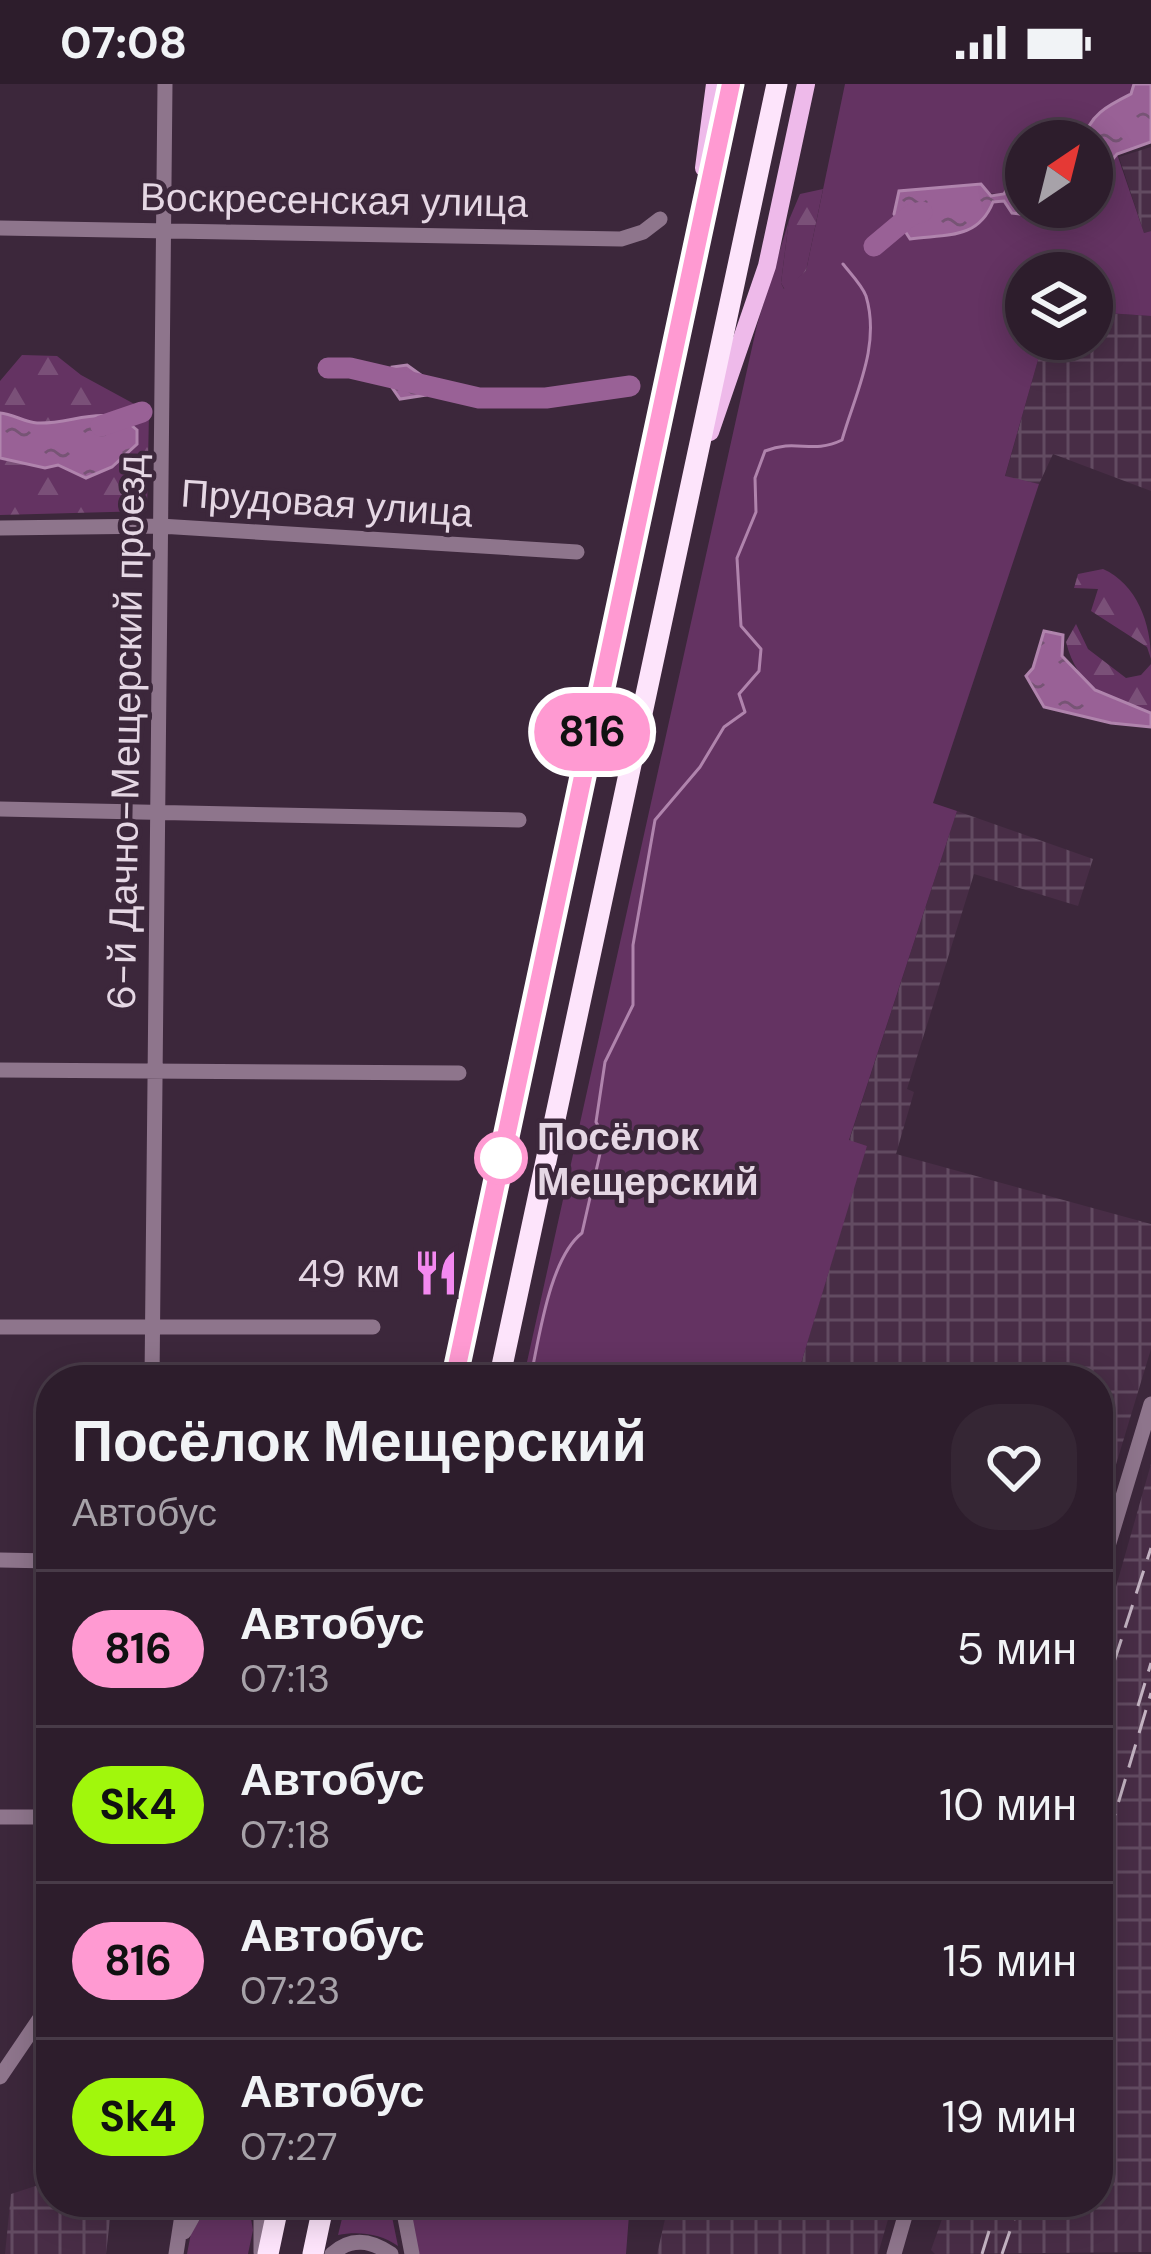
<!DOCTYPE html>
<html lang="ru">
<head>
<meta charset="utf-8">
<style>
	:root { --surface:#2d1d2c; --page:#352634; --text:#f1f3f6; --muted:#a7a2a9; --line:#483b48 }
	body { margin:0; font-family:"DM Sans",sans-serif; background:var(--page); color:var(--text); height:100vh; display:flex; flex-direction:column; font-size:45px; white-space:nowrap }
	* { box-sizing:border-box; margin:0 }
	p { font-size:39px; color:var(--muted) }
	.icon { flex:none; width:66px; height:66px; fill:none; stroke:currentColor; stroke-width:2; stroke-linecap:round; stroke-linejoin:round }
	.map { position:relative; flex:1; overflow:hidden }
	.panel { position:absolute; left:36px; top:1281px; width:1077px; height:852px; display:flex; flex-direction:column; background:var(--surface); border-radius:48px; box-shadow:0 6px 30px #0003,0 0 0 3px var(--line) }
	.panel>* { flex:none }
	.badge { padding:0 24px; border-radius:39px; font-size:42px; line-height:78px }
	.needle { width:78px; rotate:35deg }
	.tools { position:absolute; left:1005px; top:36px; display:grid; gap:24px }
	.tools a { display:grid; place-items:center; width:108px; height:108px; border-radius:50%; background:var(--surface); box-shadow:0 6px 30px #0003,0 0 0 3px var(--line); font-size:60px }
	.map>.badge { position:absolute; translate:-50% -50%; box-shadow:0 0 0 6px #fff }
	.round { display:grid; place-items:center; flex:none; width:126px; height:126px; border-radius:48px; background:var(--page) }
	.overview { display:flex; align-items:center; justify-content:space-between; height:204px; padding:0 36px }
	h1 { font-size:57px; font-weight:700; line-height:90px }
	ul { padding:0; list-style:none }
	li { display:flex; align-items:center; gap:36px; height:156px; padding:0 36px; border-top:3px solid var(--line) }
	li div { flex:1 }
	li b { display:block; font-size:45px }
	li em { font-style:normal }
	li .badge { min-width:132px; font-weight:700; text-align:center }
	.status { display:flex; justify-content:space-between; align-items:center; height:84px; padding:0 60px; background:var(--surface); direction:ltr }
	.status svg { height:33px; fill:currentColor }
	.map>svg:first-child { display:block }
	.industrial { fill:url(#industrial-grid) }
	.grass { fill:#643362 }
	.forest { fill:url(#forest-firs) }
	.water { fill:url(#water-ripples); stroke:#b084ad; stroke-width:3 }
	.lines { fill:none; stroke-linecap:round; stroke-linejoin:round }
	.stream { stroke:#b084ad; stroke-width:3 }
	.river { stroke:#996196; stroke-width:21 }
	.minor { stroke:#8e758c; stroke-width:15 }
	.major { stroke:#eebaea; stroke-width:18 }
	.highway { stroke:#fde4fb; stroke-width:21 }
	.rail { stroke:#c3b3c2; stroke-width:3; stroke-dasharray:24 12; stroke-linecap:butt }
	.line-casing { stroke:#fff; stroke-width:27 }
	.line { stroke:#ff9ad2; stroke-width:18 }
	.stop-dot { fill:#fff; stroke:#ff9ad2; stroke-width:6 }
	.labels { text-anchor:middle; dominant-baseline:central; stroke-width:9; stroke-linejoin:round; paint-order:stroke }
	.street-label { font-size:39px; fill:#e5d7e4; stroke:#3c273b }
	.stop-label { font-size:39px; font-weight:bold; fill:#e5d7e4; stroke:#3c273b; text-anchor:start }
	.poi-label { font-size:39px; fill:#e5d7e4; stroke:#3c273b; text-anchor:end }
</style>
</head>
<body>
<div class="status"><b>07:08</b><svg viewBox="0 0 49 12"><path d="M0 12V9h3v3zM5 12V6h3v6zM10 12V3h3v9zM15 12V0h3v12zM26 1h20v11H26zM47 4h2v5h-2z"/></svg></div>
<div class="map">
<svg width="1151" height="2170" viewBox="0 0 1151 2170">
	<defs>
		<pattern id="industrial-grid" width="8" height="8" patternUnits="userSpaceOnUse" patternTransform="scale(3)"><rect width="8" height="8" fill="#482d46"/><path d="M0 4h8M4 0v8" fill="none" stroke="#624b61"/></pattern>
		<pattern id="forest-firs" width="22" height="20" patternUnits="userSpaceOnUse" patternTransform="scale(3)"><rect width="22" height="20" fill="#643362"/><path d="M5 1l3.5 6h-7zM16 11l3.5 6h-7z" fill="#7a5078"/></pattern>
		<pattern id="water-ripples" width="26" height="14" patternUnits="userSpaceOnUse" patternTransform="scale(3)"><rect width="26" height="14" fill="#996196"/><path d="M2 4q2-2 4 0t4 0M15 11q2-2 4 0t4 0" fill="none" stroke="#775475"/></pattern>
	</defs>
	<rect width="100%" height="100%" fill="#3c273b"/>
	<path class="industrial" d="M 1151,63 L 1151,147 L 1144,149 L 1119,73 Z
		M 1092,228 L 1151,232 L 1151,407 L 1053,370 L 1039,400 L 1005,393 L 1044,255 L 1092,255 Z
		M 957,727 L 1093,775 L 1078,822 L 974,790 L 907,1005 L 914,1008 L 896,1070 L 1151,1140 L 1151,1265 L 1098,1440 L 1098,1296 L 796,1296 L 866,1063 L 849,1057 Z
		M 1151,1380 L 1151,2168 L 935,2170 L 931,2166 L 948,2118 L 1098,2118 L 1098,1566 Z
		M 51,2097 L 51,2118 L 112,2118 L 106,2170 L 5,2170 L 11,2110 Z
		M 669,2118 L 893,2118 L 878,2170 L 657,2170 Z"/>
	<path class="grass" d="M 845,0 L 1134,0 L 1131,10 C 1109,21 1088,31 1084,57 L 1026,57 L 1026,89 L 1015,89 L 1004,110 L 900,107 L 894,130 L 1004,117 L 1033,132 L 1049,123 L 1092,123 L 1092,113 L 1117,70 L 1144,149 L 1151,147 L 1151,232 L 1092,228 L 1092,189 L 1026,189 L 1026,255 L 1044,255 L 1005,392 L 1039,400 L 933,719 L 957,727 L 849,1056 L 867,1062 L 796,1296 L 523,1296 L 757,241 L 789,136 L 781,199 L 784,205 L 806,187 Z
		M 248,2118 L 253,2146 L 248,2170 L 187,2170 L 191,2149 L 211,2119 Z
		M 346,2118 L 389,2118 L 398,2162 C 381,2150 359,2147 338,2151 Z
		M 408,2118 L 630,2118 L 626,2170 L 418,2170 Z"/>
	<path class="forest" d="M 823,105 L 806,187 L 785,206 L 781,199 L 789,136 L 800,110 Z
		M 22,271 L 57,272 L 81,291 L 149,328 L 147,427 L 0,431 L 0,374 C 41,384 71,381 112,383 L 137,359 L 137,346 C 106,317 73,341 37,339 C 24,338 13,330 0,329 L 0,297 Z
		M 1103,485 C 1137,500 1151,540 1151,575 L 1147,563 L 1091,527 L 1098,505 L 1074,504 L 1078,490 Z
		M 1076,540 L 1088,565 L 1126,594 L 1141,591 L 1151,580 L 1151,629 C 1108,615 1078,605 1066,558 Z"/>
	<path class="water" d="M 1134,0 L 1151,0 L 1151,58 L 1117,70 L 1107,82 L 1108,95 L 1092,113 L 1092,57 L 1084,57 C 1088,31 1109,21 1131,10 Z
		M 1016,89 L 1026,89 L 1026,123 L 1049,123 L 1033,132 L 1012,129 L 1004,117 L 993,118 C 978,156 946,150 910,155 L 894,130 L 899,107 L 981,100 L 991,112 L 1004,110 Z
		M 407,281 L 436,302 L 426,311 L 400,315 L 391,302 L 392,283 Z
		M 0,329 C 13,330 24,338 37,339 C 73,341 107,317 137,346 L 137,360 L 112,383 L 86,394 L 58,381 L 45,384 L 0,374 Z
		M 1044,547 L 1063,551 L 1062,572 L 1095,606 L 1151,629 L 1151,643 L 1111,639 L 1044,623 L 1026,592 L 1033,584 Z"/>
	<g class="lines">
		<path class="stream" d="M 530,1296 C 539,1256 549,1175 582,1149 L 604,1052 L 596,1038 L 605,978 L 633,921 L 633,861 L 655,736 L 700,683 L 724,643 L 745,628 L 739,610 L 759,587 L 761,565 L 741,542 L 737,474 L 756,428 L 755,394 L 765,367 C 797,354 811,371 842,356 C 855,310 881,262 866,212 C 862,201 850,189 843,180"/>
		<path class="river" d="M 874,162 L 911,131 L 922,128
			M 328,284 L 350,284 L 479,314 L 546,314 L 630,302
			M 101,342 L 142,328"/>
		<path class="minor" d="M 0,144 L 621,155 L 643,148 L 660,135
			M 0,444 L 160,442 L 577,468
			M 0,725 L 519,736
			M 0,986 L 459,989
			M 0,1243 L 373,1243
			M 152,1296 L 165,0
			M 0,1476 L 51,1477
			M 1098,1495 L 1151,1320
			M 0,1733 L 51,1733
			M 0,1993 L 51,1918
			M 256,2118 L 261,2132 L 261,2168
			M 402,2118 L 412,2170
			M 184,2148 L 201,2118
			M 176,2170 L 184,2118
			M 332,2170 C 351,2153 371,2156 391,2170
			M 894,2170 L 909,2118"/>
		<path class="major" d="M 704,84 L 715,0
			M 710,348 L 767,182 L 806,0"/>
		<path class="highway" d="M 454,1296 L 731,0
			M 499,1296 L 777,0
			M 268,2170 L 279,2118
			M 313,2170 L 324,2118"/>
		<path class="rail" d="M 1114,1578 L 1151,1464
			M 1138,1622 L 1151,1579
			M 1098,1787 L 1151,1609
			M 982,2170 L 998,2118
			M 1002,2170 L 1020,2118"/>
	</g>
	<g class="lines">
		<g class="line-casing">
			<path id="line" d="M 454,1296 L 731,0"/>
		</g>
		<use href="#line" class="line"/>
	</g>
	<defs>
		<g id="restaurant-bare" transform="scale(3.6)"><path d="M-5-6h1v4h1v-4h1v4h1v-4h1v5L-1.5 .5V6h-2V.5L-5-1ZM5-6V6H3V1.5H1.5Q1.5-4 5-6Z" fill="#f489f0" stroke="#3c273b" stroke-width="2.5" paint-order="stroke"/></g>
	</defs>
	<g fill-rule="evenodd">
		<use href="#restaurant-bare" x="436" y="1189"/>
	</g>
	<circle class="stop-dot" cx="501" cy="1074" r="24"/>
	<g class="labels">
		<g class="street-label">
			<text transform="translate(334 116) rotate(1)">Воскресенская улица</text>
			<text transform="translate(327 419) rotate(4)">Прудовая улица</text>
			<text transform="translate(126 648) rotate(-89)">6-й Дачно-Мещерский проезд</text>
		</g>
		<g class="stop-label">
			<text x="537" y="1052">Посёлок<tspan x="537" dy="45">Мещерский</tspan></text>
		</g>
		<g class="poi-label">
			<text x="400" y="1189">49 км</text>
		</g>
	</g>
</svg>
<div class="tools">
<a><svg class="needle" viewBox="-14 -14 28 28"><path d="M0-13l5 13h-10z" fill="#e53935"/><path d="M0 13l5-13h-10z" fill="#a7a2a9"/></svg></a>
<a><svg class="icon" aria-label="layers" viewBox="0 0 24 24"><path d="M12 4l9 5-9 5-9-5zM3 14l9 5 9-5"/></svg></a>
</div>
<b class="badge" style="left:592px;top:648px;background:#ff9ad2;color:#111">816</b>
<section class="panel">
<div class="overview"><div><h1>Посёлок Мещерский</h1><p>Автобус</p></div><a class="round"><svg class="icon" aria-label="heart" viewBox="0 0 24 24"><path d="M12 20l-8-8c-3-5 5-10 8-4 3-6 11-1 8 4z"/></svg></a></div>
<ul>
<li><span class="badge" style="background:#ff9ad2;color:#111">816</span><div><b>Автобус</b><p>07:13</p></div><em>5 мин</em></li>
<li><span class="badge" style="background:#a1f70c;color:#111">Sk4</span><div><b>Автобус</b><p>07:18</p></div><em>10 мин</em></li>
<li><span class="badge" style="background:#ff9ad2;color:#111">816</span><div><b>Автобус</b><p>07:23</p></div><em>15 мин</em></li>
<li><span class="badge" style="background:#a1f70c;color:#111">Sk4</span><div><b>Автобус</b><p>07:27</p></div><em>19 мин</em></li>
</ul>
</section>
</div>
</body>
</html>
